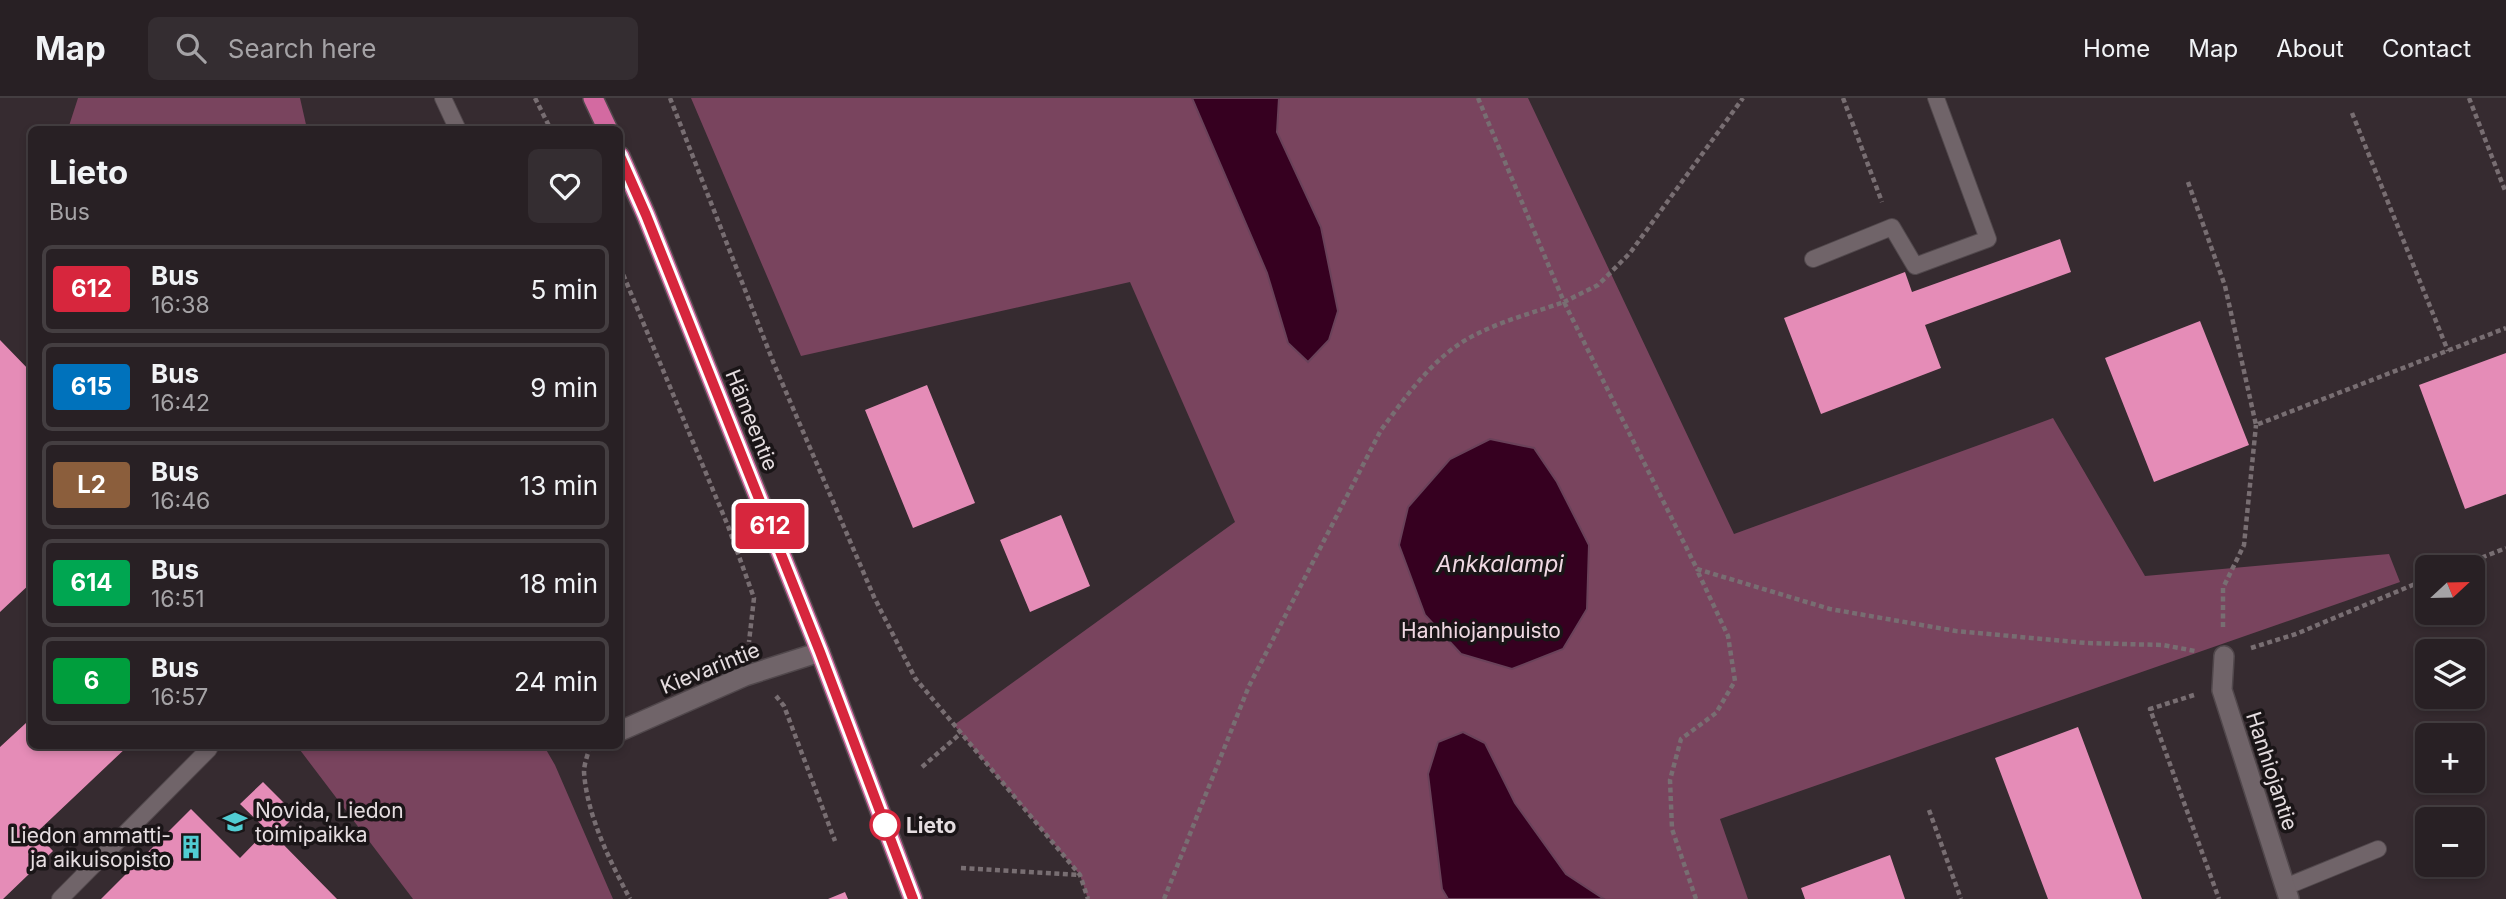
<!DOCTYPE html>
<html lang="en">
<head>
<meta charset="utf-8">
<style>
	:root { --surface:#282024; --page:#342d31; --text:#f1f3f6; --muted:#a5a3a6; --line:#443e41 }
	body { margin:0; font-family:Inter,sans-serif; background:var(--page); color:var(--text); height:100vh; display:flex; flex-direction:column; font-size:26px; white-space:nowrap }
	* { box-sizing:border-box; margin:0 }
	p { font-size:23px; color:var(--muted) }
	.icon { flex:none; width:38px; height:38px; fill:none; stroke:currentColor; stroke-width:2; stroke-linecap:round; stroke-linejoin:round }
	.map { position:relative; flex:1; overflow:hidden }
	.panel { position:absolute; left:28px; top:28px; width:595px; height:623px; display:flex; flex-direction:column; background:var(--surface); border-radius:10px; box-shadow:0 4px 10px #0003,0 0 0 2px var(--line) }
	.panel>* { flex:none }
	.badge { padding:0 14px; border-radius:5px; font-size:24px; line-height:46px }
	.needle { width:46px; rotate:68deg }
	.controls { position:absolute; left:2415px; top:457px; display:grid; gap:14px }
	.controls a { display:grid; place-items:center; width:70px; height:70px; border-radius:10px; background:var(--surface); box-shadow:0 4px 10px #0003,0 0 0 2px var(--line); font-size:35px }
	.map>.badge { position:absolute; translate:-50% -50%; box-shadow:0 0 0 4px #fff }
	.round { display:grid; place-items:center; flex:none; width:74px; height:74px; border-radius:10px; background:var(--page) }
	.headline { display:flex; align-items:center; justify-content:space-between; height:119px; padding:0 21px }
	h1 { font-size:33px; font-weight:700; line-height:52px }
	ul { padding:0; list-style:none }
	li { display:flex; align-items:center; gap:21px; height:88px; margin:0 14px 10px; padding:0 7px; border:4px solid var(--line); border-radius:10px }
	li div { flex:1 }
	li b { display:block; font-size:26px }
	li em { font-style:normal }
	li .badge { min-width:77px; font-weight:700; text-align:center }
	header { display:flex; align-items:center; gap:42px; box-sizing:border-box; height:98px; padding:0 35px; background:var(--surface); border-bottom:2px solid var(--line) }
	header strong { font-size:33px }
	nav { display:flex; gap:38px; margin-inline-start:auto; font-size:24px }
	.search { width:490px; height:63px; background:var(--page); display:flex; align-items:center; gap:18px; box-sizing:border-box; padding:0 24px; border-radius:10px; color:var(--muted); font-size:26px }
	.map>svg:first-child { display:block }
	.green { fill:#79445e }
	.water { fill:#360020; stroke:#6a425a; stroke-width:2 }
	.building { fill:#e58cb7 }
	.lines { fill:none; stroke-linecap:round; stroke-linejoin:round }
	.service-casing { stroke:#51484c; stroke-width:18 }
	.minor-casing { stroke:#51484c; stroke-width:22 }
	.trunk-casing { stroke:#51484c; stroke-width:22 }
	.path { stroke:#786e72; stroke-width:4.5; stroke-dasharray:5 3.5; stroke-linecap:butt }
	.service { stroke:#706469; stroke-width:16 }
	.minor { stroke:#706469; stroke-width:19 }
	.trunk { stroke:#d36aa1; stroke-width:19 }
	.line-casing { stroke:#fff; stroke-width:16 }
	.line { stroke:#d7263d; stroke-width:10 }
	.stop-dot { fill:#fff; stroke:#d7263d; stroke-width:3.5 }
	.labels { text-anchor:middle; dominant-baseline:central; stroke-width:7; stroke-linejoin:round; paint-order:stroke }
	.street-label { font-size:21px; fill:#e5dde0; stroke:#1a1517 }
	.park-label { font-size:21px; fill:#f0d8e2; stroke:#1a1517 }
	.poi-label { font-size:21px; fill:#e5dde0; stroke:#1a1517; text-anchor:start }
	.stop-label { font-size:21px; font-weight:bold; fill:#e5dde0; stroke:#1a1517; text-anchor:start }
	.water-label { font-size:23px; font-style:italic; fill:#f0d8e3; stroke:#1a1517 }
</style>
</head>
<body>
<header>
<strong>Map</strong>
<div class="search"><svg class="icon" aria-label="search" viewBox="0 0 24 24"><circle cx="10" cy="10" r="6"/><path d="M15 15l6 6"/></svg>Search here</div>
<nav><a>Home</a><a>Map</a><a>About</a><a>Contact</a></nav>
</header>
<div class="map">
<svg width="2506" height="801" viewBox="0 0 2506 801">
	<rect width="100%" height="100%" fill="#362b30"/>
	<path class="green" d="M 78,0 L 300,0 L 307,31 L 68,31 Z
		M 691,0 L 1528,0 L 1734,436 L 2053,320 L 2145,478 L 2389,456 L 2400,484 L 1720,721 L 1748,801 L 1088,801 L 1080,777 L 954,627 L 1235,424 L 1130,184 L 801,258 Z
		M 297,648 L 544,648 L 555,667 L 613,801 L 413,801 Z"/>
	<path class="water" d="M 1192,0 L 1279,0 L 1277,34 L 1321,129 L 1338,213 L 1329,242 L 1308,264 L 1288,245 L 1267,175 Z
		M 1490,341 L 1534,350 L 1557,384 L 1589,447 L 1587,511 L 1563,551 L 1512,571 L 1461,556 L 1425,517 L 1399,447 L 1408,409 L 1450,361 Z
		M 1463,634 L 1485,645 L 1515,705 L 1566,776 L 1604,801 L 1448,801 L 1442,791 L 1428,676 L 1438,644 Z"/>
	<path class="building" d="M 2060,141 L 2071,174 L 1925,227 L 1941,270 L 1821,316 L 1784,220 L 1905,174 L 1912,194 Z
		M 2200,223 L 2249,347 L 2154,384 L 2105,260 Z
		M 0,242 L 32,275 L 32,484 L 0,514 Z
		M 2506,255 L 2506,396 L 2465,411 L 2419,287 Z
		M 927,287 L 975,405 L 913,430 L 865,312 Z
		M 1061,417 L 1090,488 L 1030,514 L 1000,442 Z
		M 26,625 L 32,631 L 32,648 L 128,648 L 36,735 L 53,753 L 3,801 L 0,801 L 0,649 Z
		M 2078,629 L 2142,801 L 2048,801 L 1995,660 Z
		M 263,684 L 296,717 L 275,738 L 337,801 L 101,801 L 191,711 L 240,760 L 267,732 L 240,706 Z
		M 1890,757 L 1905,801 L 1805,801 L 1801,790 Z
		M 845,794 L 848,801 L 828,801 Z"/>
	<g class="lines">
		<g class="service-casing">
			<path id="service" d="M 443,0 L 458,32
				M 1813,161 L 1892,129 L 1915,168 L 1988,141 L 1936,0
				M 2285,789 L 2378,751
				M 60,801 L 209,651"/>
		</g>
		<g class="minor-casing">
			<path id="minor" d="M 2224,558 L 2222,592 L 2289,801
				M 620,633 L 745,578 L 820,554"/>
		</g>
		<g class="trunk-casing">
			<path id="trunk" d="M 593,0 L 608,32
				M 620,58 L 646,117 L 820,554 L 913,801"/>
		</g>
		<path class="path" d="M 535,0 L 551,32
			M 670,0 L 774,266 L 874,499 L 915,580 L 1080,777 L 1088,801
			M 1478,0 L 1564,204 L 1598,187 L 1630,155 L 1743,0
			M 1843,0 L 1882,104
			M 2469,0 L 2506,95
			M 2352,15 L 2448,253
			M 2188,84 L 2225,188 L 2256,327 L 2506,230
			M 620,169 L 728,428 L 754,500 L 749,544
			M 2458,469 L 2506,450
			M 2223,529 L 2223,490 L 2244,447 L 2256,327
			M 2251,550 L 2296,536 L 2427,481
			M 2194,597 L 2150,611 L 2219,801
			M 776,598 L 784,608 L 835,743
			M 590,648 C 588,656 584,666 584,674 C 587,718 610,763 630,801
			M 922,669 L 961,635
			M 1929,712 L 1961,801
			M 961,770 L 1079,777
			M 1164,801 L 1249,588 L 1381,332 C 1408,296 1436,255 1477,236 C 1504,222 1536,214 1564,204 L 1697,471 L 1830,511 L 1956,533 L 2086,545 L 2163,547 L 2195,553
			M 1696,801 L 1672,731 L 1670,682 L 1681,641 L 1716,615 L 1735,583 L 1728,538 L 1697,472"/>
		<use href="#service" class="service"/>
		<use href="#minor" class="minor"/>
		<use href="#trunk" class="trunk"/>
	</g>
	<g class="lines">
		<g class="line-casing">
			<path id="line" d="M 620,58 L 646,117 L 820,554 L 913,801"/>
		</g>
		<use href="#line" class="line"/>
	</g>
	<defs>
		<g id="school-bare" transform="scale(1.89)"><path d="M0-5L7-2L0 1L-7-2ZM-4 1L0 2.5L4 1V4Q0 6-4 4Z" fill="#51ccd2" stroke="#1a1517" stroke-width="2.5" paint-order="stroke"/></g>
		<g id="building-bare" transform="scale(1.89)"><path d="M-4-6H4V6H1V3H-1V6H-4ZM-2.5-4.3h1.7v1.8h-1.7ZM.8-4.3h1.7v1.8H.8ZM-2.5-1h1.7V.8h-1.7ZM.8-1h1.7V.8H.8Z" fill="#51ccd2" stroke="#1a1517" stroke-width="2.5" paint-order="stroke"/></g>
	</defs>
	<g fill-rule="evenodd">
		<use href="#school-bare" x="235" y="724"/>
		<use href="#building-bare" x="191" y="749"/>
	</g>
	<circle class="stop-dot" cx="885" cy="727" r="14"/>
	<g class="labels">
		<g class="street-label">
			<text transform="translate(752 322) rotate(68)">Hämeentie</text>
			<text transform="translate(710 570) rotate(-22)">Kievarintie</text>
			<text transform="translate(2272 673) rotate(72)">Hanhiojantie</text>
		</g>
		<g class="park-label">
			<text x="1481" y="532">Hanhiojanpuisto</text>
		</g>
		<g class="poi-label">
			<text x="255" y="712">Novida, Liedon<tspan x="255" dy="24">toimipaikka</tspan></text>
			<text x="171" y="737" text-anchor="end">Liedon ammatti-<tspan x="171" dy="24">ja aikuisopisto</tspan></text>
		</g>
		<g class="stop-label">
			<text x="906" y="727">Lieto</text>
		</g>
		<g class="water-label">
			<text x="1500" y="466">Ankkalampi</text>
		</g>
	</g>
</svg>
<div class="controls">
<a><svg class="needle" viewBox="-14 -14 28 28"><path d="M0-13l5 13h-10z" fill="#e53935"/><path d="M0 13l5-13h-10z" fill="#a5a3a6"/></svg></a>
<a><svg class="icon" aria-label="layers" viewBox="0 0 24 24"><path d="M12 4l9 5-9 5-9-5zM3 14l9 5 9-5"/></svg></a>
<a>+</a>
<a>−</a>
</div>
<b class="badge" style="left:770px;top:428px;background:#d7263d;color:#fff">612</b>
<section class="panel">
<div class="headline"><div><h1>Lieto</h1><p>Bus</p></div><a class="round"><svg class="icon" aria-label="heart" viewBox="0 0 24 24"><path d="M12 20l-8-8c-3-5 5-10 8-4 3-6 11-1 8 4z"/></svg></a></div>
<ul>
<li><span class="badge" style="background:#d7263d;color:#fff">612</span><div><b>Bus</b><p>16:38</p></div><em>5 min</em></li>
<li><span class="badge" style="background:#0072bc;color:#fff">615</span><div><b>Bus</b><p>16:42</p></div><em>9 min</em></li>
<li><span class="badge" style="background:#8b5e3c;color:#fff">L2</span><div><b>Bus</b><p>16:46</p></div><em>13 min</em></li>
<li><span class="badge" style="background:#00a651;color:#fff">614</span><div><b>Bus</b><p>16:51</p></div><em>18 min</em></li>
<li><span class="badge" style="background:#009e3d;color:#fff">6</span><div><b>Bus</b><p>16:57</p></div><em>24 min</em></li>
</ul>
</section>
</div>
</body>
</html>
